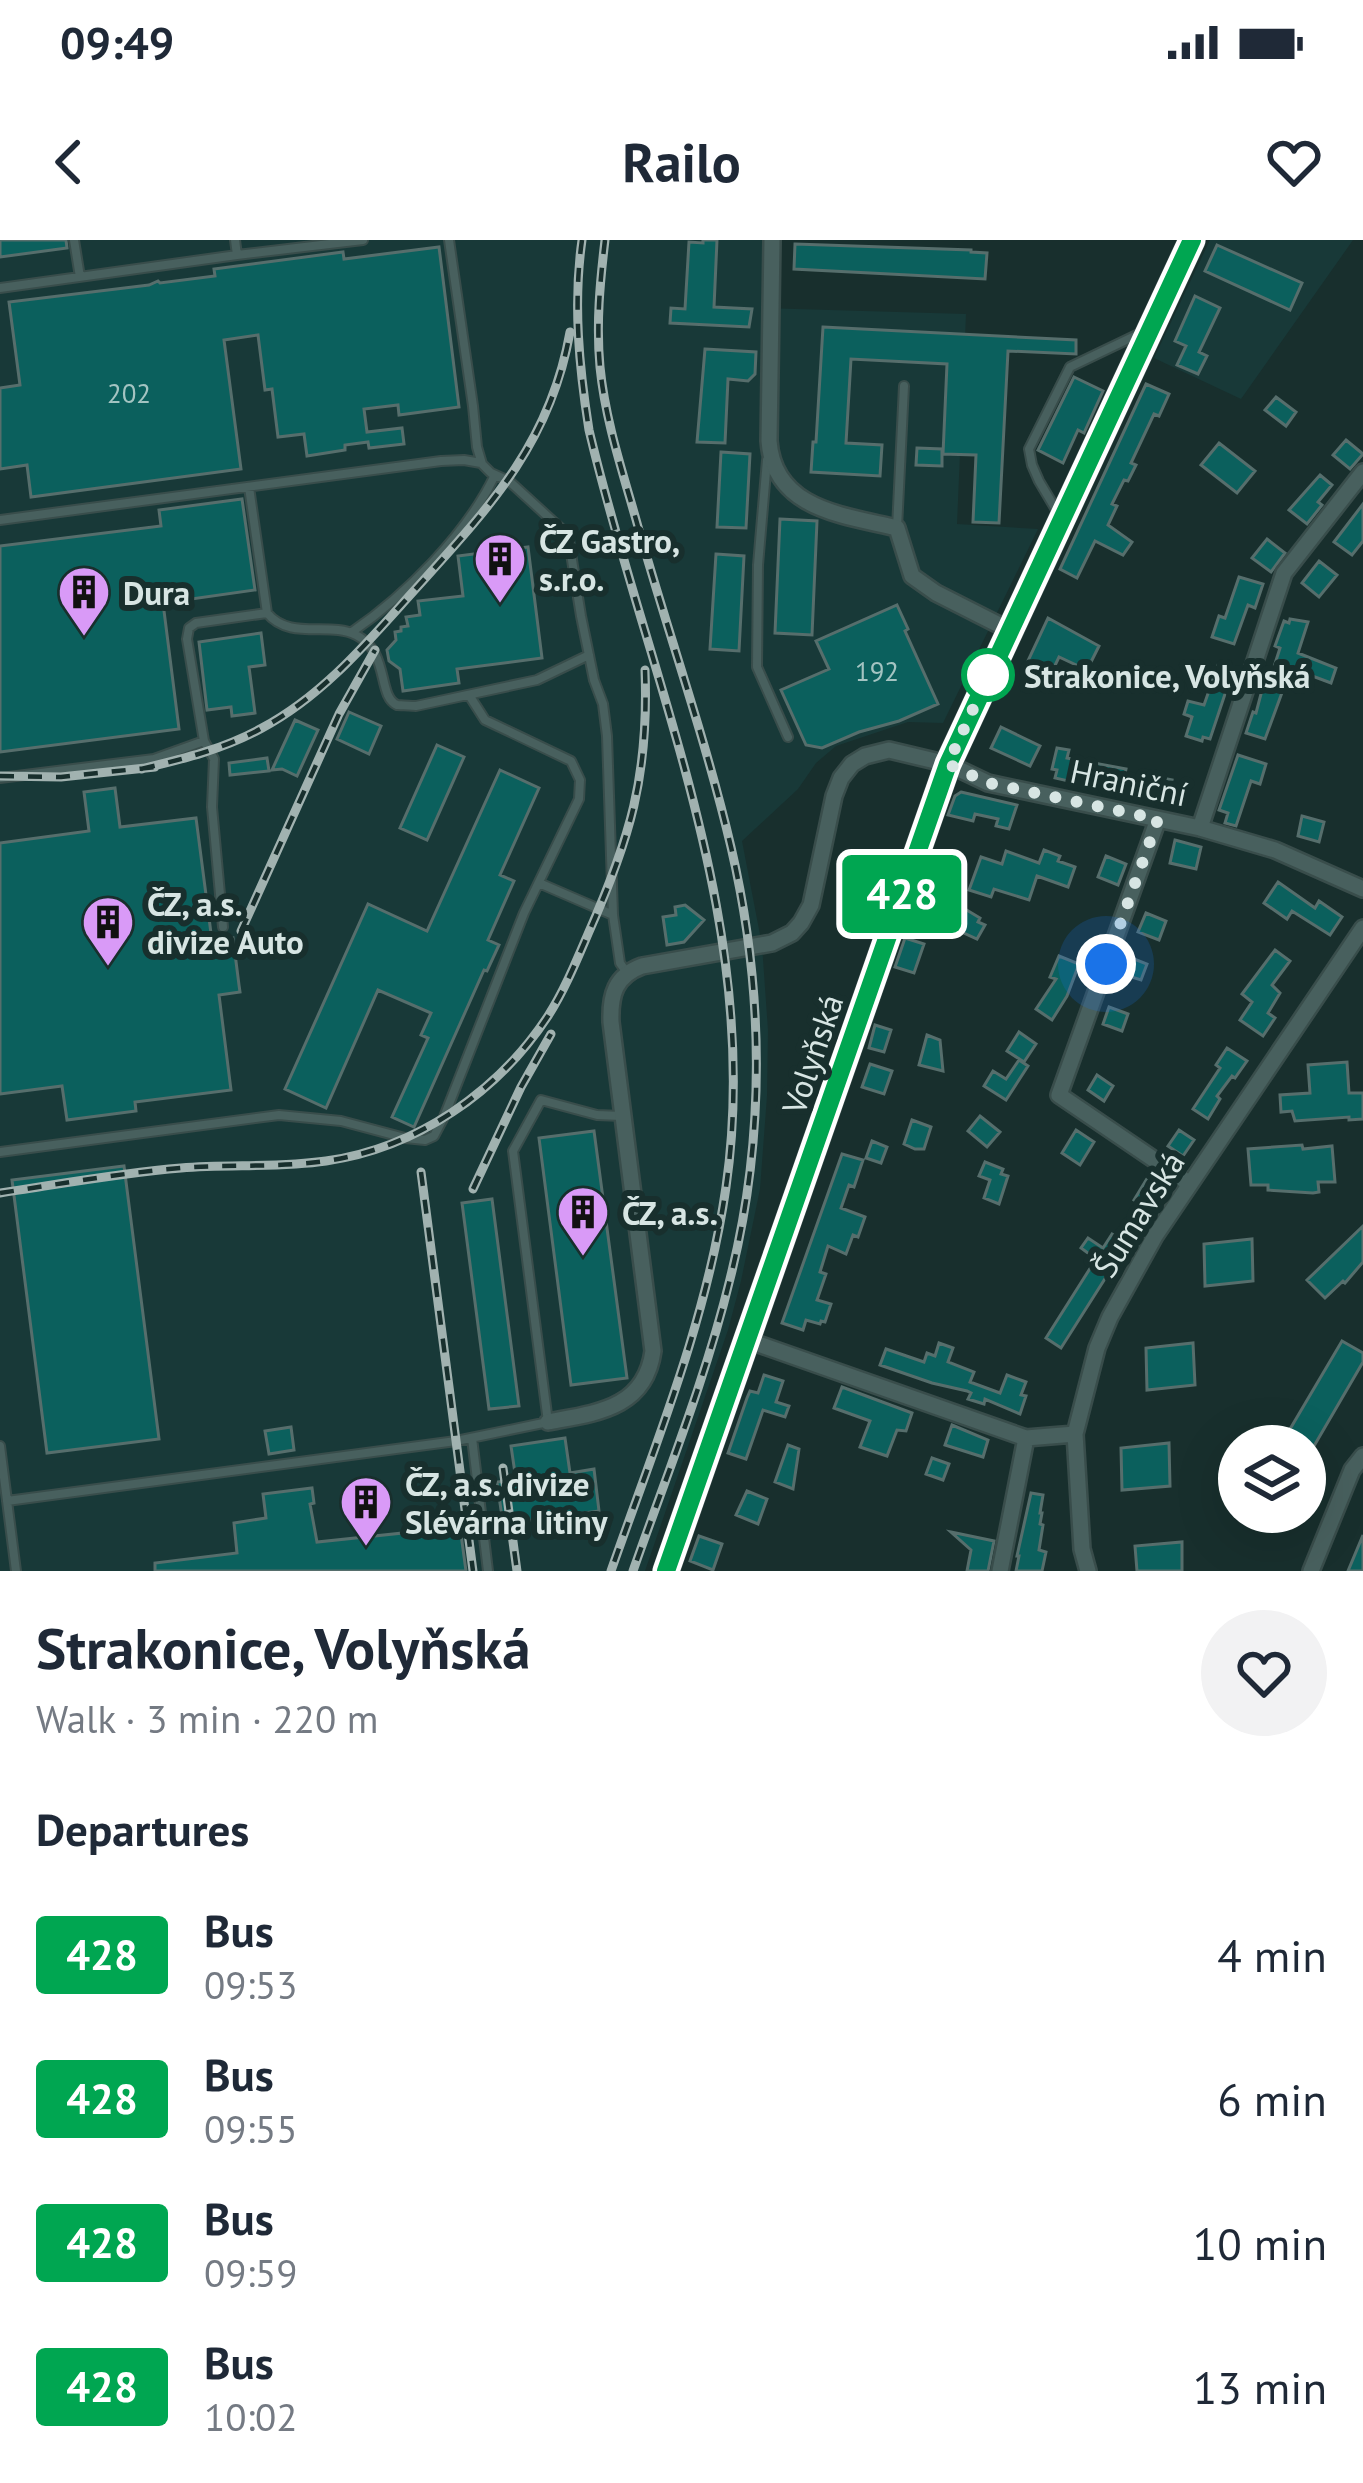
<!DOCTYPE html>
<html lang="en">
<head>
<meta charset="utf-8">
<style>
	:root { --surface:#fff; --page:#f2f2f3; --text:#1f2937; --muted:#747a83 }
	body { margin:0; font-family:"PT Sans",sans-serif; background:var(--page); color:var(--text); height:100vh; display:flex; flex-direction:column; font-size:45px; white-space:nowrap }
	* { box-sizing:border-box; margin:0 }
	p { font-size:39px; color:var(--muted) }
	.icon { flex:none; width:66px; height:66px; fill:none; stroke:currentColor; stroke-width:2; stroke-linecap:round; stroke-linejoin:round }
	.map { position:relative; height:1331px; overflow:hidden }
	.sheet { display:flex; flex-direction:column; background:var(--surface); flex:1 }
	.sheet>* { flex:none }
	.badge { padding:0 24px; border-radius:9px; font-size:42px; line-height:78px }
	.fabs { position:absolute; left:1218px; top:1185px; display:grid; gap:24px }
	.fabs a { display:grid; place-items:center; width:108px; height:108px; border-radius:50%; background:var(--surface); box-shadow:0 12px 48px #0002; font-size:60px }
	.you { position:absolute; width:60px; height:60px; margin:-30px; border:9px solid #fff; border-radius:50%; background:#1a73e8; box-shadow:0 0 0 18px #1a73e833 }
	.map>.badge { position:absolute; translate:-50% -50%; box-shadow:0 0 0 6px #fff }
	h2 { padding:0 36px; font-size:45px; line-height:108px }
	.round { display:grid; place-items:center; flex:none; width:126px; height:126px; border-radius:63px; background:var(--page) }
	.headline { display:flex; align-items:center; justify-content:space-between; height:204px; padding:0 36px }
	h1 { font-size:57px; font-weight:800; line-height:90px }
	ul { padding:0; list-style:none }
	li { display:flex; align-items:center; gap:36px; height:144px; padding:0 36px }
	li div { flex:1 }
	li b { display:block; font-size:45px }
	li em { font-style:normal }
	li .badge { min-width:132px; font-weight:700; text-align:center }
	.status { display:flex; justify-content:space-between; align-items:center; height:84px; padding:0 60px; background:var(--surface); direction:ltr }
	.status svg { height:33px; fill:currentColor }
	header { display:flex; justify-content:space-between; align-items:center; height:156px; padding:0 36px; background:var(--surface); font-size:54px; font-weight:800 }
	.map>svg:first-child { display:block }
	.built { fill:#183938 }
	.building { fill:#0b605d; stroke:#566e6c; stroke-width:3 }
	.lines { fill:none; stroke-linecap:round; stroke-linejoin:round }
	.lane-casing { stroke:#394d4b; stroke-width:12 }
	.street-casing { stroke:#394d4b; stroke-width:20 }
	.primary-casing { stroke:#394d4b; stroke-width:28 }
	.lane { stroke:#48605e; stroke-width:8 }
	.street { stroke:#48605e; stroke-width:15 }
	.primary { stroke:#499692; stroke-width:24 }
	.rail-casing { stroke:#a1b2b0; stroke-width:9 }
	.rail { stroke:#182f2d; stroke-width:4.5; stroke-dasharray:14; stroke-linecap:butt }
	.line-casing { stroke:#fff; stroke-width:27 }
	.line { stroke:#00a651; stroke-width:18 }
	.walk { stroke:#d7e5e3; stroke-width:12; stroke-dasharray:0 21.6 }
	.stop-dot { fill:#fff; stroke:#00a651; stroke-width:6 }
	.labels { text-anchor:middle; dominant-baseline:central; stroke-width:12; stroke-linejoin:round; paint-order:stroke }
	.number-label { font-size:27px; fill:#a4c4c2 }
	.poi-label { font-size:33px; font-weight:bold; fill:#d7e5e3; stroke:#182f2d; text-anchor:start }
	.stop-label { font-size:33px; font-weight:bold; fill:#d7e5e3; stroke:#182f2d; text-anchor:start }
	.street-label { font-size:33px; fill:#d7e5e3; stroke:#182f2d }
</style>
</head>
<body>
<div class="status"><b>09:49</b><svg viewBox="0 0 49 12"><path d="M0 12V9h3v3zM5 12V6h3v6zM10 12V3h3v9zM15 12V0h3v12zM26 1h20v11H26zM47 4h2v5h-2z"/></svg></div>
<header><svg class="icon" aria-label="back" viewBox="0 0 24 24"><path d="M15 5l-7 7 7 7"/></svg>Railo<svg class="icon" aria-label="heart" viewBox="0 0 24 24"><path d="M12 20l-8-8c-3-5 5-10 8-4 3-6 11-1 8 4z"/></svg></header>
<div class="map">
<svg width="1363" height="1331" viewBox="0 0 1363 1331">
	<rect width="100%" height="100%" fill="#182f2d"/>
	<path class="built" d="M 0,0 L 763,0 L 761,68 L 966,74 L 957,284 L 1038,289 L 943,483 L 908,482 L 836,506 L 816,523 L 798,549 L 742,601 L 762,705 L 768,790 L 767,856 L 760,949 L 741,1041 L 728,1090 L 645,1331 L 0,1331 Z
		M 1210,0 L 1353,0 L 1241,159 L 1154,118 Z"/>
	<path class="building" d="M 0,0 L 66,0 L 67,8 L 0,17 Z
		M 703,0 L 717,0 L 714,67 L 752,69 L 749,87 L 670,83 L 671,68 L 685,69 L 689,2 L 703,3 Z
		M 795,4 L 971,10 L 971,12 L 987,13 L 985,39 L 794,29 Z
		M 1217,5 L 1302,43 L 1290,70 L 1205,31 Z
		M 439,7 L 459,167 L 399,175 L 398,165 L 364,169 L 367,192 L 402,188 L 404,204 L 369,208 L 368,202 L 345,205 L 345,210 L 307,216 L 304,194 L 278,197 L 272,149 L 265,150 L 258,95 L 224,100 L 241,229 L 31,257 L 27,225 L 0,229 L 0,148 L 20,145 L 9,62 L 149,45 L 158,41 L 160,43 L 215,36 L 214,29 L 343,12 L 344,19 Z
		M 1195,56 L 1220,68 L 1199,112 L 1207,116 L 1198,134 L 1177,125 L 1186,106 L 1175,101 Z
		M 823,87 L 1076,100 L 1076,114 L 1008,111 L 999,283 L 973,282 L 976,215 L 943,214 L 947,124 L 851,119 L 846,203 L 882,205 L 880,236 L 811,232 L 813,202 L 816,202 Z
		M 705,109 L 756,112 L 755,134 L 748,141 L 728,139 L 725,203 L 697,202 Z
		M 1074,137 L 1103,151 L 1084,193 L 1078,190 L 1063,223 L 1038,210 Z
		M 1146,144 L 1169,154 L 1159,176 L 1154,174 L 1131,223 L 1136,225 L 1128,241 L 1124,240 L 1112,264 L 1117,266 L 1108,285 L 1132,302 L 1123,315 L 1095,301 L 1077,338 L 1060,329 Z
		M 1276,157 L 1296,172 L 1286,186 L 1265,170 Z
		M 1346,200 L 1363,214 L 1350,229 L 1333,215 Z
		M 1219,203 L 1255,231 L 1237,253 L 1201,225 Z
		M 917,208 L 942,209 L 942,226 L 916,225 Z
		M 721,212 L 750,214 L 746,288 L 717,287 Z
		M 1320,235 L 1332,245 L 1318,262 L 1322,265 L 1307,284 L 1289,270 Z
		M 242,259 L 255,350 L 163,363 L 179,489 L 0,512 L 0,306 L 161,286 L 159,270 Z
		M 1363,264 L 1363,301 L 1352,315 L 1334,302 Z
		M 780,279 L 817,281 L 812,395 L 775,393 Z
		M 1267,299 L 1285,313 L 1271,332 L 1252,318 Z
		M 528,307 L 542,418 L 457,429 L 459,443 L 403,451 L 400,429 L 389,421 L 387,410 L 396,400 L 395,392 L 401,391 L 401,387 L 408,386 L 406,377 L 420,375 L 418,361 L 463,356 L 458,316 Z
		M 716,314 L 744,316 L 739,411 L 710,409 Z
		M 1319,321 L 1337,335 L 1319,357 L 1302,343 Z
		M 1239,337 L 1263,344 L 1255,368 L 1248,365 L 1234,404 L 1212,397 L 1219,376 L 1225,378 Z
		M 897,365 L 908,389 L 905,391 L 938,464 L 899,481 L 859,492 L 822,508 L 806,505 L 781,450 L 829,429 L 816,401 Z
		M 1048,378 L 1099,406 L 1087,430 L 1059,417 L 1050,436 L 1026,425 Z
		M 1290,379 L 1308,382 L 1298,413 L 1336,428 L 1331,443 L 1291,428 L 1265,499 L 1246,493 L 1253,472 L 1256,473 L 1267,431 L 1272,433 L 1280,408 L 1275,406 L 1284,381 L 1289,383 Z
		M 261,393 L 265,425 L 249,427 L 255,473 L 232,476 L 231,467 L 207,470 L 199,402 Z
		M 1218,425 L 1229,428 L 1228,432 L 1232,433 L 1210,499 L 1203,497 L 1202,501 L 1186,496 L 1192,477 L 1184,474 L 1188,461 L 1204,465 Z
		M 349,472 L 381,486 L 369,514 L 337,499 Z
		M 295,480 L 318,490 L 297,536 L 282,529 L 272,530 Z
		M 1001,487 L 1040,506 L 1030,526 L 991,508 Z
		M 437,505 L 464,517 L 427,600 L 400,588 Z
		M 1057,508 L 1069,510 L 1067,518 L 1126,529 L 1121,553 L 1055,538 L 1057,530 L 1052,529 Z
		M 1238,515 L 1266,524 L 1260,544 L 1251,541 L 1236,586 L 1225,583 L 1228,573 L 1219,570 Z
		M 267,518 L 269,531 L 230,535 L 229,523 Z
		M 500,530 L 539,548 L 500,635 L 514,641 L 488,700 L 499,705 L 487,731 L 484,730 L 414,887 L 392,877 L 428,798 L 421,795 L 431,773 L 378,750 L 326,868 L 285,849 L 368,664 L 427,691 Z
		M 1152,536 L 1172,540 L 1166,563 L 1147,559 Z
		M 115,548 L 120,587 L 196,578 L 212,701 L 233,698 L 239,745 L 240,752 L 219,755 L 231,850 L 135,862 L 136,871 L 67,880 L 62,846 L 0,854 L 0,603 L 89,591 L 84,552 Z
		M 961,552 L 1017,565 L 1009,589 L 996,586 L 998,579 L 975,574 L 973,581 L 948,575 L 955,556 Z
		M 1302,576 L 1324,582 L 1319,602 L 1298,596 Z
		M 1175,600 L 1201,607 L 1196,629 L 1170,623 Z
		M 1044,610 L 1060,616 L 1058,621 L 1075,627 L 1068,647 L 1037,636 L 1029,660 L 994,649 L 991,657 L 969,650 L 981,617 L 1002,624 L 1006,611 L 1039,623 Z
		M 1106,616 L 1126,624 L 1118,645 L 1098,637 Z
		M 1278,642 L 1315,668 L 1319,661 L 1342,677 L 1330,695 L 1292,671 L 1287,679 L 1264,663 Z
		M 950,660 L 980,678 L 978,682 L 985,685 L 977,699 L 942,683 Z
		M 685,665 L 704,680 L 684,702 L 667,705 L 663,677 L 676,675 L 675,667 Z
		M 1146,673 L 1166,681 L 1159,700 L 1138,692 Z
		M 905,698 L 924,704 L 914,733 L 895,727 Z
		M 1275,710 L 1290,721 L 1272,745 L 1280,753 L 1268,773 L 1275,778 L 1263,796 L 1240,780 L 1252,762 L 1242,754 Z
		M 1059,716 L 1079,724 L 1067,756 L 1052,780 L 1036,769 L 1056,739 L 1050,737 Z
		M 1129,717 L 1147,724 L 1141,740 L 1122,734 Z
		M 1109,767 L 1128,774 L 1122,791 L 1103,784 Z
		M 875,785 L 891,790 L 884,812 L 869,808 Z
		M 1019,792 L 1036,804 L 1024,822 L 1007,811 Z
		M 927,795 L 940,800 L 943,831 L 919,825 Z
		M 1227,808 L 1247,821 L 1235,838 L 1232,836 L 1217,856 L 1220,859 L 1208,879 L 1193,869 L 1220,828 L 1216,825 Z
		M 1019,820 L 1028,826 L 1006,860 L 984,846 L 993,831 L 1006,839 Z
		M 1347,822 L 1349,853 L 1363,853 L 1363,879 L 1349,880 L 1349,877 L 1295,881 L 1292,871 L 1281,872 L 1280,855 L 1310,853 L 1308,825 Z
		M 870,824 L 892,831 L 884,854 L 862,847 Z
		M 1097,835 L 1113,846 L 1104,861 L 1088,850 Z
		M 980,876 L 1000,892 L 987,907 L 968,891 Z
		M 912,880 L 931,887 L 924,909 L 915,909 L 904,904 Z
		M 1076,890 L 1094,902 L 1080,925 L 1062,913 Z
		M 1179,890 L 1194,900 L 1183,916 L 1168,906 Z
		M 594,891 L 627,1138 L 571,1145 L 539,898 Z
		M 872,901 L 887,907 L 881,923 L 866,918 Z
		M 1302,905 L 1303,909 L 1332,906 L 1335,942 L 1318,942 L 1319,952 L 1313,953 L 1268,950 L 1268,945 L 1251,945 L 1248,909 Z
		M 842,914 L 863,920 L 854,947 L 849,945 L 841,968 L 865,977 L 858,997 L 853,995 L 846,1014 L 828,1006 L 820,1032 L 826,1034 L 817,1060 L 831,1064 L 825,1082 L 821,1081 L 820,1084 L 806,1080 L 803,1090 L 782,1083 Z
		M 985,922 L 1003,929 L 1001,934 L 1008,936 L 999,964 L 984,958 L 990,940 L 979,936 Z
		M 124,926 L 159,1199 L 47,1213 L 12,940 Z
		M 1148,937 L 1160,944 L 1158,947 L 1162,950 L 1149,969 L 1134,960 Z
		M 492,959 L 519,1166 L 489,1169 L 462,963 Z
		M 1363,986 L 1363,1022 L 1345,1043 L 1343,1041 L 1325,1058 L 1307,1040 Z
		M 1112,994 L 1127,1004 L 1061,1108 L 1046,1098 L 1096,1019 L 1081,1008 L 1088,998 L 1103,1008 Z
		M 1252,999 L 1253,1041 L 1205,1046 L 1204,1004 Z
		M 1342,1101 L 1363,1113 L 1363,1122 L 1314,1206 L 1280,1206 Z
		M 939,1103 L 953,1108 L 948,1122 L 974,1132 L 970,1142 L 1000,1153 L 1007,1135 L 1026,1142 L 1021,1155 L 1026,1156 L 1020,1174 L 985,1159 L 984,1164 L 968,1159 L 971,1153 L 967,1151 L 932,1143 L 880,1125 L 886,1109 L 924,1122 L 927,1113 L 935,1116 Z
		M 1193,1103 L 1195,1145 L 1147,1150 L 1146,1108 Z
		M 764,1135 L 783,1141 L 776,1162 L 789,1166 L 785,1177 L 763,1170 L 746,1219 L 728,1213 L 747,1158 L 750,1151 L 758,1153 Z
		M 842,1147 L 912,1173 L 906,1191 L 897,1190 L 887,1216 L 860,1207 L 870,1181 L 834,1168 Z
		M 952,1185 L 988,1200 L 983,1217 L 945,1205 Z
		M 291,1187 L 294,1210 L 269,1214 L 265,1191 Z
		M 565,1198 L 570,1233 L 594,1229 L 599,1271 L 503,1284 L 497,1242 L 516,1240 L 511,1206 Z
		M 1169,1203 L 1170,1246 L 1122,1250 L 1121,1208 Z
		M 788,1205 L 799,1209 L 793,1249 L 775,1242 Z
		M 932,1218 L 949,1224 L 943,1240 L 926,1234 Z
		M 312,1248 L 314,1263 L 310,1264 L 317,1302 L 460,1287 L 466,1331 L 155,1331 L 155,1323 L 237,1313 L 234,1283 L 266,1278 L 263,1254 Z
		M 747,1251 L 767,1259 L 758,1284 L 736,1275 Z
		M 1031,1253 L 1043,1255 L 1040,1273 L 1042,1273 L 1040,1284 L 1043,1285 L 1039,1310 L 1046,1312 L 1042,1331 L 1016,1331 L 1019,1316 L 1017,1316 Z
		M 951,1292 L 994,1301 L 988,1331 L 967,1331 L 971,1310 Z
		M 1363,1295 L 1363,1331 L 1348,1331 Z
		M 699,1296 L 722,1304 L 713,1330 L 690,1321 Z
		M 1182,1302 L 1182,1331 L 1137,1331 L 1135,1306 Z"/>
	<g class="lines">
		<g class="lane-casing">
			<path id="lane" d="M 74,0 L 80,37
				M 235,0 L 237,15 L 363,0
				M 449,0 L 473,166 L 477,207 L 482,224 L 491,233 L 509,241 L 568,295 L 581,376 L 594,440 L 603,464 L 607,496 L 613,675 L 620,723 L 627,733
				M 0,48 L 237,15
				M 767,220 L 758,325 L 757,427 L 788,497
				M 249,247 L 267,373 C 290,401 330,381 356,395 C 390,412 377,456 397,465 C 398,465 414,466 416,466 L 537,440 L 589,415
				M 1058,273 L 1039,241 L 1032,225 L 1029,209 L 1070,127 L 1143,92
				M 0,280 L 441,221 L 464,220 L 481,223
				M 897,288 L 904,146
				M 352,392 C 406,355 467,294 495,235
				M 0,538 L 154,519 L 204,501
				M 539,643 L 613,675
				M 223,687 L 212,567 L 214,519 L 204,501 L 187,399 L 189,388 L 196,383 L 267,373
				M 0,912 L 279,875 L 341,881 L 405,898 L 425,900 L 434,896 L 444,877 L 524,673 L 579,559 L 580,540 L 571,521 L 485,480 L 469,455
				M 472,1198 L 488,1331
				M 0,1206 L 16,1331
				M 7,1261 L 456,1201 L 548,1182 L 513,911 L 541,860 L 597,875 L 622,876"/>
		</g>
		<g class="street-casing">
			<path id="street" d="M 772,0 L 769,201 C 774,269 842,275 897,288 L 912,336 L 936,353 L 1009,390
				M 1158,579 L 1059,855 L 1190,944
				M 1200,588 L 1284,333 L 1363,232
				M 747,1100 L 1026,1198 L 1075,1194
				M 548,1182 C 596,1173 645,1169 653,1111 L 611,782 C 610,755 615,736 642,726 L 772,703 L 792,693 L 801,683 L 811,665 L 834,556 L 841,538 L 852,524 L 865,516 L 889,510 L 948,524 L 988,543 L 1200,588 L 1275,610 L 1363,649
				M 1000,1331 L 1026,1198
				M 1088,1331 L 1082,1309 L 1075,1194 L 1097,1108 L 1110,1077 L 1155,996 L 1363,688
				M 1311,1331 L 1352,1230 L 1363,1216"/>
		</g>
		<g class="primary-casing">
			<path id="primary" d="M 666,1331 L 948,524 L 1192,0"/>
		</g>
		<use href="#lane" class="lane"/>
		<use href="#street" class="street"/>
		<use href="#primary" class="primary"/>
		<g class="rail-casing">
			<path id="rail" d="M 582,0 C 573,63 579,127 589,190 C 648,440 764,684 726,947 C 707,1080 655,1205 611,1331
				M 605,0 C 600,42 596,84 600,127 C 605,178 621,227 635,276 C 666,387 705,496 731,607 C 764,749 766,897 730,1039 C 706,1138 667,1234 633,1331
				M 141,529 C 183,519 224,509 262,488 C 322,456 366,404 411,354 C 485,272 550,206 570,92
				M 0,536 L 61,537 L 155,527
				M 241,691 L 339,474 L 375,410
				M 421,932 L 473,1331
				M 473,949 L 521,847 L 551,794
				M 0,953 C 60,944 120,933 181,928 C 229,924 278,928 326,921 C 417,908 498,852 548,776 C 564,751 576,722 588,694 C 630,599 649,536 645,430
				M 503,1228 L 517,1331"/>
		</g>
		<use href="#rail" class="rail"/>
	</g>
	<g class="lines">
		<g class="line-casing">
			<path id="line" d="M 666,1331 L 948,524 L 1192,0"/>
		</g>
		<use href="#line" class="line"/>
		<path class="walk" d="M 988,435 L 994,423 L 948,524 L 988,543 L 1158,579 L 1106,724"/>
	</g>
	<defs>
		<g id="building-pin" transform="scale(2.7)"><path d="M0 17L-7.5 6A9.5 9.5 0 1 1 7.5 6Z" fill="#d99af7" stroke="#182f2d"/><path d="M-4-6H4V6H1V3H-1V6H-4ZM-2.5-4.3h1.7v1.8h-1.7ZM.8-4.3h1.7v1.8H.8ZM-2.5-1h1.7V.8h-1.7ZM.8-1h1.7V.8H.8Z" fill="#111"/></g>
	</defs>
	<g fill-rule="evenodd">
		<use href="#building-pin" x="500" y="319"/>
		<use href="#building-pin" x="84" y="352"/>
		<use href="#building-pin" x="108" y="682"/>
		<use href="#building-pin" x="583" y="972"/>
		<use href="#building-pin" x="366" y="1262"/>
	</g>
	<circle class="stop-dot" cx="988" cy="435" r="24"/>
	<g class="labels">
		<g class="number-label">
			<text x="129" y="153">202</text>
			<text x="877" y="431">192</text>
		</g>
		<g class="poi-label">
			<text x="539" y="300">ČZ Gastro,<tspan x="539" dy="38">s.r.o.</tspan></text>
			<text x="123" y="352">Dura</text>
			<text x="147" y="663">ČZ, a.s.<tspan x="147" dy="38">divize Auto</tspan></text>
			<text x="622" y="972">ČZ, a.s.</text>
			<text x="405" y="1243">ČZ, a.s. divize<tspan x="405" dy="38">Slévárna litiny</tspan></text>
		</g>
		<g class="stop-label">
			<text x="1024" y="435">Strakonice, Volyňská</text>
		</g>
		<g class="street-label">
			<text transform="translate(1129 542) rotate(12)">Hraniční</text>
			<text transform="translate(812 814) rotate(-71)">Volyňská</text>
			<text transform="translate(1138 974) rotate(-58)">Šumavská</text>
		</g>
	</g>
</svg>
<div class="fabs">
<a><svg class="icon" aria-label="layers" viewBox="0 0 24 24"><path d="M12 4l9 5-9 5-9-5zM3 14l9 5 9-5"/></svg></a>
</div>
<div class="you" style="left:1106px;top:724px"></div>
<b class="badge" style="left:902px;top:654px;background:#00a651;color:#fff">428</b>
</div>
<section class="sheet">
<div class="headline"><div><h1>Strakonice, Volyňská</h1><p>Walk · 3 min · 220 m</p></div><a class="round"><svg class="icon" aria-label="heart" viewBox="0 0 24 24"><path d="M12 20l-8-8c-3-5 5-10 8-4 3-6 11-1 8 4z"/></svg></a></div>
<h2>Departures</h2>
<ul>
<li><span class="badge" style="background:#00a651;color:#fff">428</span><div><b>Bus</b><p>09:53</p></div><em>4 min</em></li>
<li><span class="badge" style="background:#00a651;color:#fff">428</span><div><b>Bus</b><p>09:55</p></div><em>6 min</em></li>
<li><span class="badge" style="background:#00a651;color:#fff">428</span><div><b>Bus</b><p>09:59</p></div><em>10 min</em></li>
<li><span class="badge" style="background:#00a651;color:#fff">428</span><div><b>Bus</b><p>10:02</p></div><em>13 min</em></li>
</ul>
</section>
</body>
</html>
